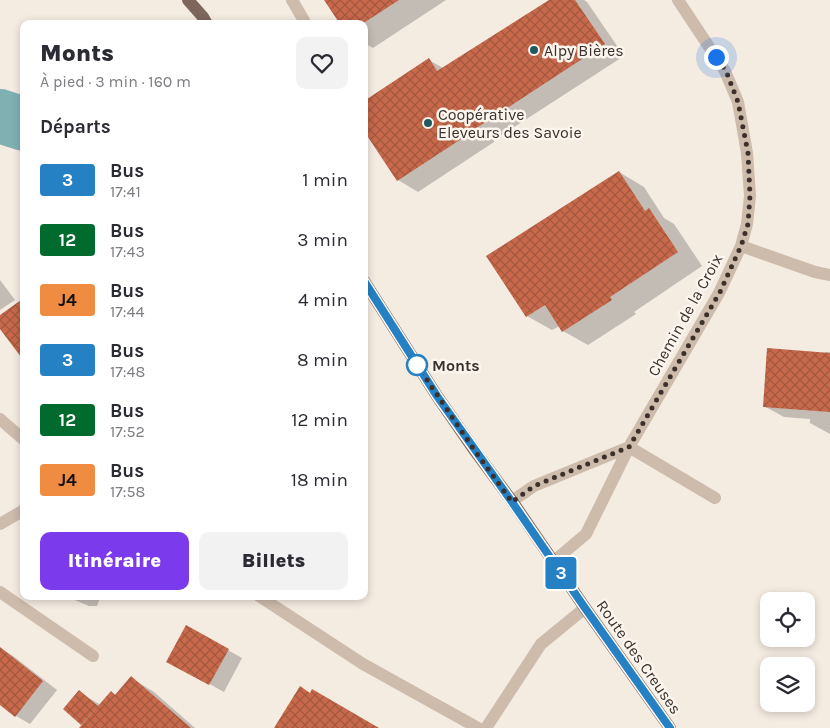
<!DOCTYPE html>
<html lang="fr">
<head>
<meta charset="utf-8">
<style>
	:root { --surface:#fff; --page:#f2f2f3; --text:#2b2b33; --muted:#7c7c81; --accent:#7c3aed }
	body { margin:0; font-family:Karla,sans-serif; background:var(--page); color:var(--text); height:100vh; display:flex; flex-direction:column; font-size:19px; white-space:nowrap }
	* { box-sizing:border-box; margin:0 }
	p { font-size:16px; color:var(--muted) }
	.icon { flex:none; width:28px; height:28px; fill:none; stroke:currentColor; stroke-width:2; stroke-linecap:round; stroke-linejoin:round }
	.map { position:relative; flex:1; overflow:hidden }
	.sheet { position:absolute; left:20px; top:20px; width:348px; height:580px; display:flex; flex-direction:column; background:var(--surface); border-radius:10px; box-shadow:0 2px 8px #0003 }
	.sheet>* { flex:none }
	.badge { padding:0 10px; border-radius:4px; font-size:18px; line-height:32px }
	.controls { position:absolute; left:760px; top:592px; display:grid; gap:10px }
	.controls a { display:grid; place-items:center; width:55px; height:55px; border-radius:10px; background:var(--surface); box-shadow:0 2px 8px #0003; font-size:25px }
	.you { position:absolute; width:25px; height:25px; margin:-12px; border:4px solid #fff; border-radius:50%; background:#1a73e8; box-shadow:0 0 0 8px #1a73e833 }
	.map>.badge { position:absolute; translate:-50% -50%; box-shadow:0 0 0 2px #fff }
	h2 { padding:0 20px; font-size:19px; line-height:45px }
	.round { display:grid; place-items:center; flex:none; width:52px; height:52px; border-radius:10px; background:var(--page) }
	.summary { display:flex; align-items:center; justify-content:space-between; height:85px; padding:0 20px }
	h1 { font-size:24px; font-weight:800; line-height:38px }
	.cta { display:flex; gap:10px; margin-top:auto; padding:10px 20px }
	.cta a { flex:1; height:58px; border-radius:10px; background:var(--accent); color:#fff; font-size:20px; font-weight:800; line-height:58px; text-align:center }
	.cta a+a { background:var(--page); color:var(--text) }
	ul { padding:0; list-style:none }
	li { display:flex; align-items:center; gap:15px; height:60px; padding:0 20px }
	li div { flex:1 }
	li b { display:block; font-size:19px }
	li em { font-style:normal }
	li .badge { min-width:55px; font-weight:700; text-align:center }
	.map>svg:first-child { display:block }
	.shadow { fill:#0003 }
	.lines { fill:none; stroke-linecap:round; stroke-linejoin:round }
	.river { stroke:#7fb0b2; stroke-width:54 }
	.building { fill:url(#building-cross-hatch) }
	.minor { stroke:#cdbbac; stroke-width:12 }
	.major { stroke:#7d675c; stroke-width:12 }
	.line-casing { stroke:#fff; stroke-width:11 }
	.line { stroke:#2581c4; stroke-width:8 }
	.walk { stroke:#3b302b; stroke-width:5; stroke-dasharray:0 9 }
	.poi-dot { fill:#1f5a5e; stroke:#fbf5ee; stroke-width:2 }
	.stop-dot { fill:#fff; stroke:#2581c4; stroke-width:2.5 }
	.labels { text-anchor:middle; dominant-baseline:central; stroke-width:5; stroke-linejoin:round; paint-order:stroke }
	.poi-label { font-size:16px; fill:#3b302b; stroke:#fbf5ee; text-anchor:start }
	.street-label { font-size:16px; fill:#3b302b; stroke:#fbf5ee }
	.stop-label { font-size:16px; font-weight:bold; fill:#3b302b; stroke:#fbf5ee; text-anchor:start }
</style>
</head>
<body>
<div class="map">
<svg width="830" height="728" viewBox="0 0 830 728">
	<defs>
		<pattern id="building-cross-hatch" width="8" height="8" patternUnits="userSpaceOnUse" patternTransform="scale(1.25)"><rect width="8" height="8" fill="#c8694b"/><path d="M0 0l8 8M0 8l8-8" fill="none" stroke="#a4573f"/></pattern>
	</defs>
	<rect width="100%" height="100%" fill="#f4ebe1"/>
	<path class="shadow" d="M 326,0 L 446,0 L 373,48 L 364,43 L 364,24 L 341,24 Z
		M 551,0 L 584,0 L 587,2 L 624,56 L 494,140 L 494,142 L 418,192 L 398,180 L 364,128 L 364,102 L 429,60 L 443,68 Z
		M 619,172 L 644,187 L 664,218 L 674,224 L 702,266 L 634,312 L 636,314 L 588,345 L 563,331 L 560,326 L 552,330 L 527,316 Z
		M 0,280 L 15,300 L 0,310 Z
		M 825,352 L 830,352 L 830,434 L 810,423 L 810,419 L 784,417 L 764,406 L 825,354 Z
		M 65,596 L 101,596 L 97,606 L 89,606 Z
		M 187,627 L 242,658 L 224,692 L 168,661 Z
		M 0,648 L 13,656 L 57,690 L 30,724 L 16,716 L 0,703 Z
		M 136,681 L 154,692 L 195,728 L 83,728 L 84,727 L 71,715 L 82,694 L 101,705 L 111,693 L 116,695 Z"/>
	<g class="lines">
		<path class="river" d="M 0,116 L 24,124"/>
	</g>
	<path class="building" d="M 324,0 L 399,0 L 362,24 L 340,24 Z
		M 549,0 L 575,0 L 605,44 L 475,129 L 475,130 L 397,181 L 364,131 L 364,101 L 429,58 L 437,71 Z
		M 619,171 L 645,211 L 649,208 L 678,252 L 610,297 L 612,300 L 562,332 L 545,305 L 526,317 L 486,256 Z
		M 24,298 L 24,361 L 0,329 L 0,315 Z
		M 767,348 L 830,353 L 830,412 L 763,407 Z
		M 186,625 L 229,649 L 209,685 L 166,662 Z
		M 0,647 L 43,681 L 15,717 L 0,705 Z
		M 131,676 L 191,728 L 79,728 L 111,691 L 115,695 Z
		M 300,686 L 310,693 L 312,689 L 379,728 L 274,728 Z
		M 79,690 L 98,706 L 81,725 L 63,709 Z"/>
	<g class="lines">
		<path class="minor" d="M 292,0 L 306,24
			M 678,0 L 725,71 L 738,102 L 747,153 L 750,196 L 747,224 L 741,246 L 719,293 L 629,447 L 715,498
			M 741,246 L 815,272 L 830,275
			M 0,419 L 24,440
			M 512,501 L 534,486 L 629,447 L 586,534 L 553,562
			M 0,524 L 24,510
			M 0,592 L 93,656
			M 259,596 L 363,664 L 478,728
			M 486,728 L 541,644 L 585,608"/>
		<path class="major" d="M 188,0 L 203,17 L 207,24
			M 364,281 L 437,396 L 475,451 L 512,501 L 585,608 L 670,728"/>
	</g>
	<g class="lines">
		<g class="line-casing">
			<path id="line" d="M 364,281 L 437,396 L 512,502 L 585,608 L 670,728"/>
		</g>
		<use href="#line" class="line"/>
		<path class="walk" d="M 417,365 L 475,451 L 512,502 L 534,486 L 629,447 L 720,292 L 741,246 L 748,224 L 750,196 L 748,153 L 738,102 L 726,71 L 716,57"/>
	</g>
	<g class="poi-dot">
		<circle cx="534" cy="50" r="5"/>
		<circle cx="428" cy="123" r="5"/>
	</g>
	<circle class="stop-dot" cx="417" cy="365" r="10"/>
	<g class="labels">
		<g class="poi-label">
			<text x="544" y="50">Alpy Bières</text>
			<text x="438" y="114">Coopérative<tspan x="438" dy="18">Eleveurs des Savoie</tspan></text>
		</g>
		<g class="street-label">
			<text transform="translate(685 315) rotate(-61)">Chemin de la Croix</text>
			<text transform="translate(639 657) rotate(55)">Route des Creuses</text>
		</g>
		<g class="stop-label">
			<text x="432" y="365">Monts</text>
		</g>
	</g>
</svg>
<div class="controls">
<a><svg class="icon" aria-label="locate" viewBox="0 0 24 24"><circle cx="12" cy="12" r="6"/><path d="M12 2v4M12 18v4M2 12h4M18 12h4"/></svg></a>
<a><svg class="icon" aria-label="layers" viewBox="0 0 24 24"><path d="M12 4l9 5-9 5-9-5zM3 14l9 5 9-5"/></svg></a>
</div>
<div class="you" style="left:716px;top:57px"></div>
<b class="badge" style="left:561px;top:573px;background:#2581c4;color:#fff">3</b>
<section class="sheet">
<div class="summary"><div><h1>Monts</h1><p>À pied · 3 min · 160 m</p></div><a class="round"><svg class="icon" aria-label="heart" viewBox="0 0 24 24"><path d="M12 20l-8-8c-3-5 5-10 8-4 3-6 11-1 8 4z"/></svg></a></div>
<h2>Départs</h2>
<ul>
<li><span class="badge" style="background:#2581c4;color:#fff">3</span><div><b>Bus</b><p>17:41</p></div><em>1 min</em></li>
<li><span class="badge" style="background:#006b2d;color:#fff">12</span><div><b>Bus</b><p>17:43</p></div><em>3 min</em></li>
<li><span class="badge" style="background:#f08c42;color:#111">J4</span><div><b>Bus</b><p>17:44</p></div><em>4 min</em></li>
<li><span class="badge" style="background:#2581c4;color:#fff">3</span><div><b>Bus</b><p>17:48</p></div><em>8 min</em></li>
<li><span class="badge" style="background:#006b2d;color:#fff">12</span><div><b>Bus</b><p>17:52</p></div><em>12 min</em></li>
<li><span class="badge" style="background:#f08c42;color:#111">J4</span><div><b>Bus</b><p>17:58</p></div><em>18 min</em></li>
</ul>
<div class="cta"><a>Itinéraire</a><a>Billets</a></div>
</section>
</div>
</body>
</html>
